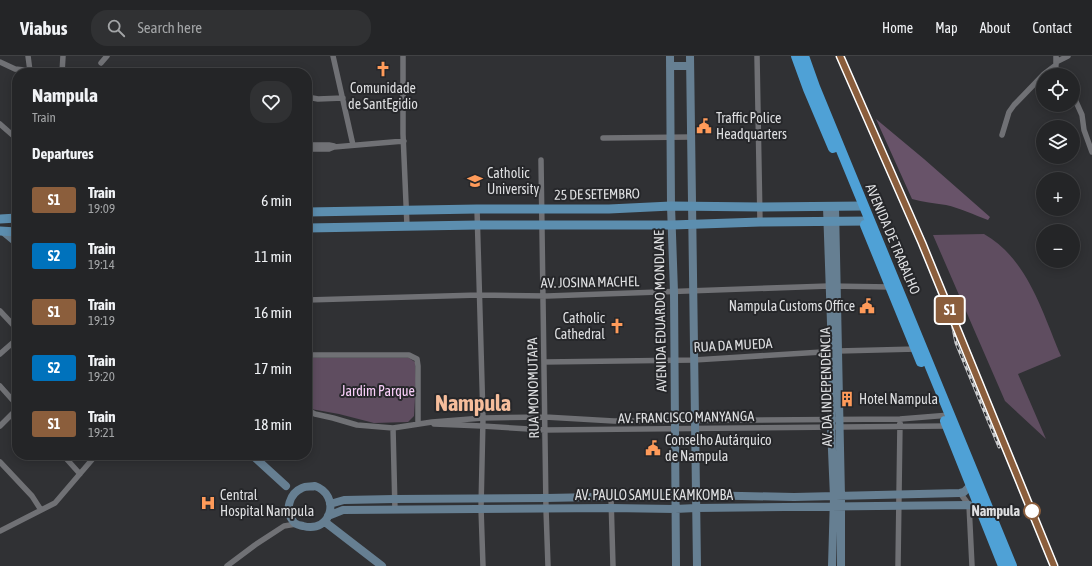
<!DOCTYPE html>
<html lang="en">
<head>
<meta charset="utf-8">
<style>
	:root { --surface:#242527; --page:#303133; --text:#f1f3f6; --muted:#a3a5a7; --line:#414244 }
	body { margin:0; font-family:"Asap Condensed",sans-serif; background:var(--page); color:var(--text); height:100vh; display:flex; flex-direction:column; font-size:15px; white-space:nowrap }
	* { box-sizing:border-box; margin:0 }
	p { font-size:13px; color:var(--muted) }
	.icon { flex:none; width:22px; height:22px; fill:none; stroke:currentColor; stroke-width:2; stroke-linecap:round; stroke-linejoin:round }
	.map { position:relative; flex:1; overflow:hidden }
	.details { position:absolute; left:12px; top:12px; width:300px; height:392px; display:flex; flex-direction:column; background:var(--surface); border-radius:16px; box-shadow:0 2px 10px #0003,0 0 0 1px var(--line) }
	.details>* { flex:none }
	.badge { padding:0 8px; border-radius:3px; font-size:14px; line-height:26px }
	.controls { position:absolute; left:1036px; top:12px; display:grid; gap:8px }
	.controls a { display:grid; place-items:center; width:44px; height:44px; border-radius:50%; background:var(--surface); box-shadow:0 2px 10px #0003,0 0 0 1px var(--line); font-size:20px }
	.map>.badge { position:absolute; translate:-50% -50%; box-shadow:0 0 0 2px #fff }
	h2 { padding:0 20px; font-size:15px; line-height:36px }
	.round { display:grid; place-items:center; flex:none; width:42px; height:42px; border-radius:16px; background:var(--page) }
	.summary { display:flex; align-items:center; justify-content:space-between; height:68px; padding:0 20px }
	h1 { font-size:19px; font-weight:700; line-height:30px }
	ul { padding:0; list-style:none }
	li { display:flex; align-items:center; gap:12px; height:56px; padding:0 20px }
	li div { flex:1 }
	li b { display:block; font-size:15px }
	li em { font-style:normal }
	li .badge { min-width:44px; font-weight:700; text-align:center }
	header { display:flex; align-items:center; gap:24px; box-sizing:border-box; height:56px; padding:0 20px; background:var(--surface); border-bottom:1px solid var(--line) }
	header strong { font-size:19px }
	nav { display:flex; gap:22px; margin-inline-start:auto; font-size:14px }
	.search { width:280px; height:36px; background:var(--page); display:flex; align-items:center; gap:10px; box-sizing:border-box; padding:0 14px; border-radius:16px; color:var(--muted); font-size:15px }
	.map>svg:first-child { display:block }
	.green { fill:#5f4d60 }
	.forest { fill:#685369 }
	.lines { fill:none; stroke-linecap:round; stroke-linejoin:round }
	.street { stroke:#707175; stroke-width:5.5 }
	.secondary { stroke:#667f92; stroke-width:8 }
	.primary { stroke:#5c8eaf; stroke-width:9 }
	.highway { stroke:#4fa1d6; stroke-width:10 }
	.rail-casing { stroke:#c9cacc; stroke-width:3 }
	.rail { stroke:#26272a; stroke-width:1.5; stroke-dasharray:4.5; stroke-linecap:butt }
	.line-casing { stroke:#fff; stroke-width:9 }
	.line { stroke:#8b5e3c; stroke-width:6 }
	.stop-dot { fill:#fff; stroke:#8b5e3c; stroke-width:2 }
	.labels { text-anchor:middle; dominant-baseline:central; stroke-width:4; stroke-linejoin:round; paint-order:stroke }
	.poi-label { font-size:14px; fill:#dedfe1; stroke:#26272a; text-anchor:start }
	.street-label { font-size:14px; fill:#dedfe1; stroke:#26272a }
	.park-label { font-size:14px; fill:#facffa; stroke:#26272a }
	.stop-label { font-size:14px; font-weight:bold; fill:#dedfe1; stroke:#26272a; text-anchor:end }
	.town-label { font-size:22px; font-weight:bold; fill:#f6bd9b; stroke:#26272a }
</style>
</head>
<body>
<header>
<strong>Viabus</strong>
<div class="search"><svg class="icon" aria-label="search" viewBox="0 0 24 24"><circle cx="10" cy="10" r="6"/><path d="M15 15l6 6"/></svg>Search here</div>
<nav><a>Home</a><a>Map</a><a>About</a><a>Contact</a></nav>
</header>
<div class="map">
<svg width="1092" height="510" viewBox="0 0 1092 510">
	<rect width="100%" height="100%" fill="#303134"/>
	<path class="green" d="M 984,178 C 1028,203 1042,256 1061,300 L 1018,318 L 1046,383 L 1005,345 L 933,179 Z
		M 307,302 L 409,302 L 415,306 L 416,324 L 414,360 L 408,366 L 374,367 L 339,358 L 311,353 L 307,350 Z"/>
	<path class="forest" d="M 876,63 L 924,103 L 990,161 L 988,164 C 974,159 960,152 946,149 C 934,147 923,146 912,143 Z"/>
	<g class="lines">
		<path class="street" d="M 28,0 L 30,15
			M 333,0 L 353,89
			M 403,0 L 403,78 L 407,170
			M 757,0 L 760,166
			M 0,6 L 15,13 L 33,15 L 36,17
			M 1056,6 L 1068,0
			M 101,7 L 107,0
			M 1055,10 L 1061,19
			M 62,17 L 63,0
			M 1073,39 L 1082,59 L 1084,74 L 1092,96
			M 307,41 L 318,43 L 343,42
			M 0,68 L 17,83
			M 1002,79 L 1009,56 L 1014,49 L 1044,18 L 1056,9 L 1056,0
			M 603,82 L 691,81
			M 307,89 L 329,89 L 334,90
			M 307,93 L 329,93 L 334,91 L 404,85
			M 541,104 L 546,453 L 548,510
			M 477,153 L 483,362 L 481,452 L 483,510
			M 307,244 L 479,239 L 547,240 L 829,230 L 890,231
			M 0,255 L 17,273
			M 0,298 L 17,283
			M 307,299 L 409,299 L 417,303 L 418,310 L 418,368
			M 544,306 L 694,304 L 838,295 L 917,293
			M 0,330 L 17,349
			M 307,354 L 315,358 L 333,362 L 357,369 L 393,372 L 432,366 L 483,362 L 545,361 L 614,365 L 641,365 L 900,363 L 950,359
			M 434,368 L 482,370 L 545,374 L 948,370
			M 0,370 L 17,353
			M 393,372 L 395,454
			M 63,399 L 80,418
			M 0,406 L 32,440 L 41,454
			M 960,437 L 969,449 L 972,510
			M 611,441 L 613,510
			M 0,475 L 55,447 L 96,399
			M 227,510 L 255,489 L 284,470 L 296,468
			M 898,510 L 900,367"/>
		<path class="secondary" d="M 670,0 L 671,150 L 674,236 L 676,510
			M 690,0 L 697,510
			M 670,10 L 690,10
			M 827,151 L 832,296 L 831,371 L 834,441 L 832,510
			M 835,151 L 841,440 L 841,510
			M 5,177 L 17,187
			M 252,399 L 286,430
			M 315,430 C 341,439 332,478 303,470 C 299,469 295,469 293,465 C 284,454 290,437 302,432 C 306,430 311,431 315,430 Z
			M 330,448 L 344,444 L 394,443 L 546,442 L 696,439 L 794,441 L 960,437 L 964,436 L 971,429
			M 328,460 L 343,454 L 611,452 L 675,453 L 696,452 L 969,449 L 981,453
			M 325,466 L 382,510"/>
		<path class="primary" d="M 307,156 L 477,153 L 609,153 L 671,150 L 760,151 L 863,150
			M 0,163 L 17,162
			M 307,172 L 477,169 L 672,169 L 760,166 L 870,165
			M 0,175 L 17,176"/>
		<path class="highway" d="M 796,0 L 808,33 L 833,92
			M 804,0 L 815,31 L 1012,510
			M 865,169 L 921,306
			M 945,365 L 1003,510"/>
		<g class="rail-casing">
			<path id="rail" d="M 840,0 L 922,187 L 1054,510
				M 953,272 L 956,287 L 999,391"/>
		</g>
		<use href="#rail" class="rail"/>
	</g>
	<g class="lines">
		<g class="line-casing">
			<path id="line" d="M 840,0 L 922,187 L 1054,510"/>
		</g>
		<use href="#line" class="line"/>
	</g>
	<defs>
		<g id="church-bare" transform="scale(1.2)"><path d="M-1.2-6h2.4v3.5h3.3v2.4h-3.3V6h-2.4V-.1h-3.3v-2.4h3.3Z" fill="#ff9b5a" stroke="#26272a" stroke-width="2.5" paint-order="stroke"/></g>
		<g id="civic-bare" transform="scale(1.2)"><path d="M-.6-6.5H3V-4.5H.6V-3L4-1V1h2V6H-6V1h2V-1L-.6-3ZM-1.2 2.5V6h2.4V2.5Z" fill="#ff9b5a" stroke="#26272a" stroke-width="2.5" paint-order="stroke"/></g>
		<g id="university-bare" transform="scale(1.2)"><path d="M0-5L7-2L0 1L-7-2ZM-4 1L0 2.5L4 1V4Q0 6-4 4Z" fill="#ff9b5a" stroke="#26272a" stroke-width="2.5" paint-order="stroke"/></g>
		<g id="building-bare" transform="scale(1.2)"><path d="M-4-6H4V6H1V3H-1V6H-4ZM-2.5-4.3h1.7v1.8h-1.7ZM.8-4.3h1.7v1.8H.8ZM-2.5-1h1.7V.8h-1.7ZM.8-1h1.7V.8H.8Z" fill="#ff9b5a" stroke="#26272a" stroke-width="2.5" paint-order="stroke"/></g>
		<g id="hospital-bare" transform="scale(1.2)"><path d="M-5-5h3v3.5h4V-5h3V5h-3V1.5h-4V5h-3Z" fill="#ff9b5a" stroke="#26272a" stroke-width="2.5" paint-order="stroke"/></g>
	</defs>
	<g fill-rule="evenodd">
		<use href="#church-bare" x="383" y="13"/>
		<use href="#civic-bare" x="704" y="70"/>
		<use href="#university-bare" x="475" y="125"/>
		<use href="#civic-bare" x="867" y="250"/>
		<use href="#church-bare" x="617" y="270"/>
		<use href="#building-bare" x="847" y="343"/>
		<use href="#civic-bare" x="653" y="392"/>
		<use href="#hospital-bare" x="208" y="447"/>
	</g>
	<circle class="stop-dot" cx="1032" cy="455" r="8"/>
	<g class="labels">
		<g class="poi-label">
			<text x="383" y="32" text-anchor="middle">Comunidade<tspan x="383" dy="16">de SantEgidio</tspan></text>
			<text x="716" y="62">Traffic Police<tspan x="716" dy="16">Headquarters</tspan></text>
			<text x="487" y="117">Catholic<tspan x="487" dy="16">University</tspan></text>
			<text x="855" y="250" text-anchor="end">Nampula Customs Office</text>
			<text x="605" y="262" text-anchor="end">Catholic<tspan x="605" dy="16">Cathedral</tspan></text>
			<text x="859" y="343">Hotel Nampula</text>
			<text x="665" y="384">Conselho Autárquico<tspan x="665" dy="16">de Nampula</tspan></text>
			<text x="220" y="439">Central<tspan x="220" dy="16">Hospital Nampula</tspan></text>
		</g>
		<g class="street-label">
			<text transform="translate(597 138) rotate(-1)">25 DE SETEMBRO</text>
			<text transform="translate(893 183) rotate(67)">AVENIDA DE TRABALHO</text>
			<text transform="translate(590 226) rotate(-1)">AV. JOSINA MACHEL</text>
			<text transform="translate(660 255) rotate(-91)">AVENIDA EDUARDO MONDLANE</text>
			<text transform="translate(733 289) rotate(-3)">RUA DA MUEDA</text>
			<text transform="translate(826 331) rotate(-91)">AV. DA INDEPENDÊNCIA</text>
			<text transform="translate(533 332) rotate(-91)">RUA MONOMUTAPA</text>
			<text transform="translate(686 361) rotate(-1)">AV. FRANCISCO MANYANGA</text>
			<text x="654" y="439">AV. PAULO SAMULE KAMKOMBA</text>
		</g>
		<g class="park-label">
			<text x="378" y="335">Jardim Parque</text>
		</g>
		<g class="stop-label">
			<text x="1020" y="455">Nampula</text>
		</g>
		<g class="town-label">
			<text x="473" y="347">Nampula</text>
		</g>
	</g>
</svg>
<div class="controls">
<a><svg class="icon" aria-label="locate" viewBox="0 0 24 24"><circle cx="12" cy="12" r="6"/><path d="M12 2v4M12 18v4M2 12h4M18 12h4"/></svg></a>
<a><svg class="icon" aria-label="layers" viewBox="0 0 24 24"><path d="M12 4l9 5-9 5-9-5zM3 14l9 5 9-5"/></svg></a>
<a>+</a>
<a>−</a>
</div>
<b class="badge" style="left:950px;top:254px;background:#8b5e3c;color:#fff">S1</b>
<section class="details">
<div class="summary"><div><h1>Nampula</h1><p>Train</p></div><a class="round"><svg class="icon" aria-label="heart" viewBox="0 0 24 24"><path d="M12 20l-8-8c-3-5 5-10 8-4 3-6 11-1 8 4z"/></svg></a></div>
<h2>Departures</h2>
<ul>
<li><span class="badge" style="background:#8b5e3c;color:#fff">S1</span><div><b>Train</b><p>19:09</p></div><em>6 min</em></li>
<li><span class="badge" style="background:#0072bc;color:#fff">S2</span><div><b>Train</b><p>19:14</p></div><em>11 min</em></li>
<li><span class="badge" style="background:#8b5e3c;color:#fff">S1</span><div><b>Train</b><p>19:19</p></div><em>16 min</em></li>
<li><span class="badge" style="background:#0072bc;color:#fff">S2</span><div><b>Train</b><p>19:20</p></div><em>17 min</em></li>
<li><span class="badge" style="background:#8b5e3c;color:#fff">S1</span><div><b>Train</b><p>19:21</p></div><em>18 min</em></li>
</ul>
</section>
</div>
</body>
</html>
